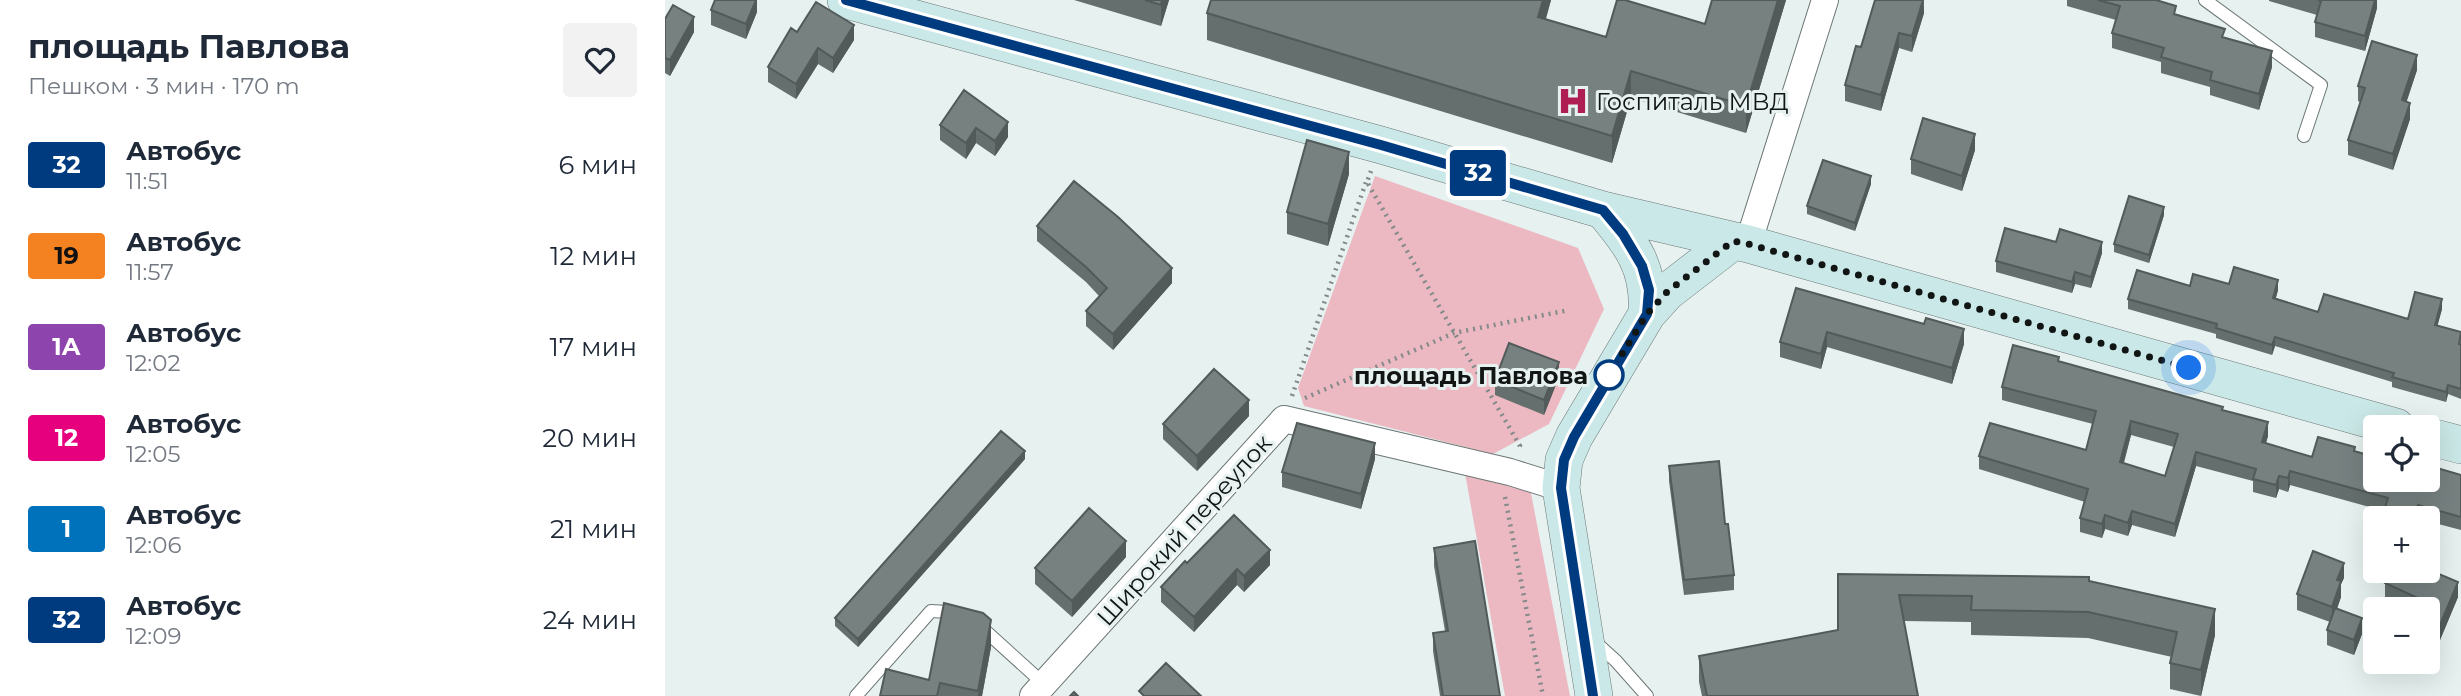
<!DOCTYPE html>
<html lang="ru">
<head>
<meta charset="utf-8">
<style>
	:root { --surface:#fff; --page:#f2f2f3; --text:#1f2937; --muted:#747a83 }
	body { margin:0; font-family:Montserrat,sans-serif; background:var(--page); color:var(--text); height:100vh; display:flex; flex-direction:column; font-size:26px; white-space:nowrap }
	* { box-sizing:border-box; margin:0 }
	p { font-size:23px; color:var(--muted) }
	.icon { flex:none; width:38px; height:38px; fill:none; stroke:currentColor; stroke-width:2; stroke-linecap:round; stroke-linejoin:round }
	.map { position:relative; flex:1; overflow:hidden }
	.sheet { display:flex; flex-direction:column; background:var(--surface); width:665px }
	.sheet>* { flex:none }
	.badge { padding:0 14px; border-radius:5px; font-size:24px; line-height:46px }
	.fabs { position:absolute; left:1698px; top:415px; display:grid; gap:14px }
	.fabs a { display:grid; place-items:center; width:77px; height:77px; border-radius:7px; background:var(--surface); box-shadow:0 7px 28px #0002; font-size:35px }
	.you { position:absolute; width:35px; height:35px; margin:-18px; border:5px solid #fff; border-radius:50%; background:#1a73e8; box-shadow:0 0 0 10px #1a73e833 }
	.map>.badge { position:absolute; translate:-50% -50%; box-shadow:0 0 0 4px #fff }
	.round { display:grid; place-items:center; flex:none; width:74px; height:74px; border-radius:7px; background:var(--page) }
	.headline { display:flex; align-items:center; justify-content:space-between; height:119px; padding:0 28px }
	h1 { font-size:33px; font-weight:700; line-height:52px }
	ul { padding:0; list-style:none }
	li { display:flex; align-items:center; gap:21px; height:91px; padding:0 28px }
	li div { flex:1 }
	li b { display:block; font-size:26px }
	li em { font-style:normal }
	li .badge { min-width:77px; font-weight:700; text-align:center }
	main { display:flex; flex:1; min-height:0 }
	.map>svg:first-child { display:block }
	.green { fill:#ecb9c3 }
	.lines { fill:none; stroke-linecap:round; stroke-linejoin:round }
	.lane-casing { stroke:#6c7675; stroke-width:14 }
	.street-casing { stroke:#6c7675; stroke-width:28 }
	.secondary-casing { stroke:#6c7675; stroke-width:38 }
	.path { stroke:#838a89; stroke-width:4.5; stroke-dasharray:2 5; stroke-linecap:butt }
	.lane { stroke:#fff; stroke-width:12 }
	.street { stroke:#fff; stroke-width:26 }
	.secondary { stroke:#cae8e7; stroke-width:37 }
	.wall { fill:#656f6e; fill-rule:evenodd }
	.shaded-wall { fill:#535a5a }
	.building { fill:#768180; stroke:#535a5a; stroke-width:2; fill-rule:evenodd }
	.line-casing { stroke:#fff; stroke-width:16 }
	.line { stroke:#003b80; stroke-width:10 }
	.walk { stroke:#111514; stroke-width:7; stroke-dasharray:0 12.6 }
	.stop-dot { fill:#fff; stroke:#003b80; stroke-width:3.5 }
	.labels { text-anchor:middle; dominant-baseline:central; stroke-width:6; stroke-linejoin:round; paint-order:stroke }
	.poi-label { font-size:24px; fill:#111514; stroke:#e6f1f0; text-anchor:start }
	.stop-label { font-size:24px; font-weight:bold; fill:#111514; stroke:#e6f1f0; text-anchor:end }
	.street-label { font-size:24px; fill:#111514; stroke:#e6f1f0 }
</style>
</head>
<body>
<main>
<section class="sheet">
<div class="headline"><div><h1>площадь Павлова</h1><p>Пешком · 3 мин · 170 m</p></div><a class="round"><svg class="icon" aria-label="heart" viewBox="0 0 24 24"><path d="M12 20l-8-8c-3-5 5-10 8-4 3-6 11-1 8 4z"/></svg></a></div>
<ul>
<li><span class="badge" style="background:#003b80;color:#fff">32</span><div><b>Автобус</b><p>11:51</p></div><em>6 мин</em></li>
<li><span class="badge" style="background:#f58220;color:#111">19</span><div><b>Автобус</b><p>11:57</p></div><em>12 мин</em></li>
<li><span class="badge" style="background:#8e44ad;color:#fff">1А</span><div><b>Автобус</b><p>12:02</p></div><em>17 мин</em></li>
<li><span class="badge" style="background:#e6007e;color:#fff">12</span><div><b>Автобус</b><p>12:05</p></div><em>20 мин</em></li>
<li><span class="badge" style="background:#0072bc;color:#fff">1</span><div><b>Автобус</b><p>12:06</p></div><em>21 мин</em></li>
<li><span class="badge" style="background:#003b80;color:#fff">32</span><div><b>Автобус</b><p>12:09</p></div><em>24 мин</em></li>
</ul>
</section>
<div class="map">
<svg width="1796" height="696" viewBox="0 0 1796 696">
	<rect width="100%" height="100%" fill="#e6f1f0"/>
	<path class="green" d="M 710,176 L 913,248 L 939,309 L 884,424 L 828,454 L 639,406 L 633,388 Z
		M 800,473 L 865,488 L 905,696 L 840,696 Z"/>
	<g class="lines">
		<g class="lane-casing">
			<path id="lane" d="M 1540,0 L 1656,85 L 1639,136
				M 315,626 L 379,684
				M 929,641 L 951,661 L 982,696
				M 191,696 L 266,611 L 283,612 L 292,616"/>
		</g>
		<g class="street-casing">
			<path id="street" d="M 1083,244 L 1160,0
				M 368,696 L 619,419 L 845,472 L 896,488"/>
		</g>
		<g class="secondary-casing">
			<path id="secondary" d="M 181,0 L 716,145 L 938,210 L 1083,244 L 1731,427
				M 938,210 C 967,245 985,267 982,314
				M 1762,436 L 1796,445
				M 929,696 L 896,488 L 899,460 L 909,437 L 982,314 L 1002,292 L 1068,241"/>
		</g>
		<path class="path" d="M 706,171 L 702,182 L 855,446 L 853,450
			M 627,396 L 701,182
			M 640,398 L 789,333 L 904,310
			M 840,497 L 878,696"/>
		<use href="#lane" class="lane"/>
		<use href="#street" class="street"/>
		<use href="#secondary" class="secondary"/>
	</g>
	<path class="wall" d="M 92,0 L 92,12 L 81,39 L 46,25 L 46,10 Z
		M 409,0 L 504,0 L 496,26 Z
		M 546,0 L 886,0 L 881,19 L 941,37 L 1040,24 L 1121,0 L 1081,133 L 966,98 L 947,163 L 542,40 L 542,13 Z
		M 1259,0 L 1259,13 L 1247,52 L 1234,48 L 1216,111 L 1180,101 L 1180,85 L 1196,47 Z
		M 1402,0 L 1491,0 L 1511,15 L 1560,38 L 1607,67 L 1594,110 L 1545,95 L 1545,87 L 1496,73 L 1496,62 L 1447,48 L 1447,33 L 1451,20 L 1402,6 Z
		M 1604,0 L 1712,0 L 1712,8 L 1700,51 L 1650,37 L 1650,22 L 1652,15 L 1604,1 Z
		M 0,19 L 29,32 L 5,76 L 0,73 Z
		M 132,32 L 189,40 L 168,73 L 153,64 L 131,99 L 103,82 L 103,67 Z
		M 1752,70 L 1741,102 L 1745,119 L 1728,170 L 1683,155 L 1683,140 L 1695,102 L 1693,101 L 1693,86 Z
		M 299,90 L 343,137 L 330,156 L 311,143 L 301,159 L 275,140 L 275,125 Z
		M 1310,150 L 1297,191 L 1246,174 L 1246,159 Z
		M 684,174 L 663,246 L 622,234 L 622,212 Z
		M 1206,184 L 1190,231 L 1142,214 L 1142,206 Z
		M 1499,215 L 1484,263 L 1449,252 L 1449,244 Z
		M 372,226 L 507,283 L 448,350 L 421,326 L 421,311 L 434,296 L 421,282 L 372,241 Z
		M 1391,242 L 1437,253 L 1426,288 L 1410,284 L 1407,293 L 1331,272 L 1331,261 Z
		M 1564,284 L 1613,290 L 1611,298 L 1653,312 L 1743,319 L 1777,309 L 1772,326 L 1796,332 L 1796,399 L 1783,394 L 1781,402 L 1727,387 L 1727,382 L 1610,346 L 1607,355 L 1551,338 L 1551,334 L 1463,309 L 1463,299 L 1525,286 Z
		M 1131,288 L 1299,344 L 1287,384 L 1162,347 L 1156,369 L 1115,357 L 1115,342 Z
		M 1394,361 L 1558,410 L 1603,436 L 1601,443 L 1647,457 L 1690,451 L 1710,480 L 1796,475 L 1796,530 L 1762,521 L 1762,518 L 1718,518 L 1719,511 L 1625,485 L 1623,492 L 1614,489 L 1611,498 L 1588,492 L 1588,481 L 1531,466 L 1510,537 L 1467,525 L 1463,536 L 1440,529 L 1437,538 L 1415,532 L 1415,518 L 1420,502 L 1314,469 L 1314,456 L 1421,450 L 1428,424 L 1337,400 L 1337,387 ZM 1466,435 L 1509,447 L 1500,476 L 1459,463 Z
		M 894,377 L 879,415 L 830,395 L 830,380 Z
		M 584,416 L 532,471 L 498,439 L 498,424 Z
		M 360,459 L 193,647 L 170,626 L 170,618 Z
		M 710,459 L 696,509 L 617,487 L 617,472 Z
		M 1004,466 L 1060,524 L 1069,575 L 1069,590 L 1019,595 L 1004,481 Z
		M 769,548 L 835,696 L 775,696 L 768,651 L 768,633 L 780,631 L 769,566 Z
		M 461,557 L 407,617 L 370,584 L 370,568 Z
		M 522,563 L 605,565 L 579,592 L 572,585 L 529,632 L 496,602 L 496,587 Z
		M 1173,574 L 1424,581 L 1550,635 L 1536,696 L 1505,689 L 1505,663 L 1507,657 L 1423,638 L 1306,635 L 1306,622 L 1239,621 L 1253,696 L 1037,696 L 1034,682 L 1034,656 L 1173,630 Z
		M 1679,578 L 1676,584 L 1676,597 L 1672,609 L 1697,634 L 1689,655 L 1662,645 L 1662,630 L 1665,622 L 1632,610 L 1632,594 Z
		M 1720,583 L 1793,597 L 1770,652 L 1762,653 L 1762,609 L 1743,609 L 1720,598 Z
		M 326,647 L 317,696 L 215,696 L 264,680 Z"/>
	<path class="shaded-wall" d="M 91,0 L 92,0 L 92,12 L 81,39 L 81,24 Z
		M 497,0 L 504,0 L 496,26 L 496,5 Z
		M 878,0 L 886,0 L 873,44 L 873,17 Z
		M 1113,0 L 1121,0 L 1081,133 L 1081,106 Z
		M 1258,0 L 1259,13 L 1247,52 L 1247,36 Z
		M 1710,0 L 1712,0 L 1712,8 L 1700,51 L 1700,36 Z
		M 29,17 L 29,32 L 5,76 L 5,60 Z
		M 189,25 L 189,40 L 168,73 L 168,58 Z
		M 1234,33 L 1234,48 L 1216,111 L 1216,95 Z
		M 153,48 L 153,64 L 131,99 L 131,84 Z
		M 1607,51 L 1607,67 L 1594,110 L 1594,94 Z
		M 1752,55 L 1752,70 L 1737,116 L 1737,100 Z
		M 966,71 L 966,98 L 947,163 L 947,136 Z
		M 1745,103 L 1745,119 L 1728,170 L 1728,154 Z
		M 343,122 L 343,137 L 330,156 L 330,141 Z
		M 311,128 L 311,143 L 301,159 L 301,143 Z
		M 1310,134 L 1310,150 L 1297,191 L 1297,176 Z
		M 684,152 L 684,174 L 663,246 L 663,224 Z
		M 1206,176 L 1206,184 L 1190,231 L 1190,223 Z
		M 1499,207 L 1499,215 L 1484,263 L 1484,255 Z
		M 1437,242 L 1437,253 L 1426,288 L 1426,277 Z
		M 507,268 L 507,283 L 448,350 L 448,334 Z
		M 1410,272 L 1410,284 L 1407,293 L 1407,282 Z
		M 1613,280 L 1613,290 L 1608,307 L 1608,298 Z
		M 1777,299 L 1777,309 L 1770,335 L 1770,325 Z
		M 1299,329 L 1299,344 L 1287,384 L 1287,368 Z
		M 1162,332 L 1162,347 L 1156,369 L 1156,354 Z
		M 1610,337 L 1610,346 L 1607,355 L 1607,345 Z
		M 894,362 L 894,377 L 879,415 L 879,400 Z
		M 1783,385 L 1783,394 L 1781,402 L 1781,392 Z
		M 584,400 L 584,416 L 532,471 L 532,456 Z
		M 1466,421 L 1466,435 L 1455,475 L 1455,462 Z
		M 1603,422 L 1603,436 L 1597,456 L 1597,442 Z
		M 710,443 L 710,459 L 696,509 L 696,494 Z
		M 360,451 L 360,459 L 193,647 L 193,639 Z
		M 1531,452 L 1531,466 L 1510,537 L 1510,524 Z
		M 1625,471 L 1625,485 L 1623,492 L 1623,478 Z
		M 1614,476 L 1614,489 L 1611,498 L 1611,485 Z
		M 1753,505 L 1753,518 L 1749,518 Z
		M 1467,511 L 1467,525 L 1463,536 L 1463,523 Z
		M 1440,515 L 1440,529 L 1437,538 L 1437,524 Z
		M 461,541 L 461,557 L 407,617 L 407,601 Z
		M 605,550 L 605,565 L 579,592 L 579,576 Z
		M 1679,563 L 1679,578 L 1676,584 L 1676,597 L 1667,622 L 1667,607 L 1672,580 Z
		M 572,569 L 572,585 L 529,632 L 529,617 Z
		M 1793,582 L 1793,597 L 1770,652 L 1770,637 Z
		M 1550,609 L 1550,635 L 1536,696 L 1536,670 Z
		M 1697,618 L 1697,634 L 1689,655 L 1689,640 Z
		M 326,620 L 326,647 L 317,696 L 313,696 Z"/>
	<path class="building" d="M 50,0 L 91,0 L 81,24 L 46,10 Z
		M 480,0 L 497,0 L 496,5 Z
		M 546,0 L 878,0 L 873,17 L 941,37 L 952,0 L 960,0 L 1040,24 L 1047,0 L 1113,0 L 1081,106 L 966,71 L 947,136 L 542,13 Z
		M 1210,0 L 1258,0 L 1247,36 L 1234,33 L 1216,95 L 1180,85 L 1191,46 L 1196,47 Z
		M 1433,0 L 1491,0 L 1511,6 L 1509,14 L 1560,29 L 1557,37 L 1607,51 L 1594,94 L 1545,80 L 1547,72 L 1496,57 L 1499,48 L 1447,33 L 1455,6 Z
		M 1653,0 L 1710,0 L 1700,36 L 1650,22 L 1656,1 Z
		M 151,2 L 189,25 L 168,58 L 153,48 L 131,84 L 103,67 L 126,28 L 132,32 Z
		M 8,5 L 29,17 L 5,60 L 0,58 L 0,19 Z
		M 1707,41 L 1752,55 L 1737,100 L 1745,103 L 1728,154 L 1683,140 L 1700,88 L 1693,86 Z
		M 299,90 L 343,122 L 330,141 L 311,128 L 301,143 L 275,125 Z
		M 1258,118 L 1310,134 L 1297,176 L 1246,159 Z
		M 642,140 L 684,152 L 663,224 L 622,212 Z
		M 1158,160 L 1206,176 L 1190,223 L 1142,206 Z
		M 409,181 L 453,217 L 507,268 L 448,334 L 421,311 L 442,288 L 421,267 L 372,226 Z
		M 1464,196 L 1499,207 L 1484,255 L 1449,244 Z
		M 1340,228 L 1391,242 L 1395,229 L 1437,242 L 1426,277 L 1410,272 L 1407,282 L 1331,261 Z
		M 1569,267 L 1613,280 L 1608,298 L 1653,312 L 1659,294 L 1743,319 L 1750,292 L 1777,299 L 1770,325 L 1796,332 L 1794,344 L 1796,345 L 1796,389 L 1783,385 L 1781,392 L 1727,377 L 1729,373 L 1610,337 L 1607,345 L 1551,328 L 1552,324 L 1463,299 L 1472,270 L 1525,286 L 1528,274 L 1564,284 Z
		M 1131,288 L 1259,324 L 1261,318 L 1299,329 L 1287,368 L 1162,332 L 1156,354 L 1115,342 Z
		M 844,343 L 894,362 L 879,400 L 830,380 Z
		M 1348,345 L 1394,357 L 1393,361 L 1558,407 L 1557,410 L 1603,422 L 1597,442 L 1647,457 L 1653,437 L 1690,447 L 1689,451 L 1710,457 L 1710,480 L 1762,480 L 1762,465 L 1796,475 L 1796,517 L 1753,505 L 1749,518 L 1732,518 L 1718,514 L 1723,498 L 1625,471 L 1623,478 L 1614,476 L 1611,485 L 1588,479 L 1591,469 L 1531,452 L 1510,524 L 1467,511 L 1463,523 L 1440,515 L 1437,524 L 1415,518 L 1423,489 L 1314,456 L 1325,423 L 1421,450 L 1431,411 L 1337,387 ZM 1466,421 L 1513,434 L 1500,476 L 1455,462 Z
		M 549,369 L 584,400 L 532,456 L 498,424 Z
		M 632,423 L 710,443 L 696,494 L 617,472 Z
		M 336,431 L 360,451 L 193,639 L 170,618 Z
		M 1054,461 L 1060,524 L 1063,524 L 1069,575 L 1019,580 L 1004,466 Z
		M 424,508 L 461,541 L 407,601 L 370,568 Z
		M 569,515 L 605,550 L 579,576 L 572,569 L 529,617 L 496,587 L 520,561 L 522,563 Z
		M 810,541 L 835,696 L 778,696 L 768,633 L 783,631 L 769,548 Z
		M 1648,551 L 1679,563 L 1672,580 L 1676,581 L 1667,607 L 1632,594 Z
		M 1725,570 L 1758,570 L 1766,574 L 1767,571 L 1793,582 L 1770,637 L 1762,638 L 1762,609 L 1751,609 L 1755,599 L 1720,583 Z
		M 1173,574 L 1424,577 L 1424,581 L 1550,609 L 1536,670 L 1505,663 L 1512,632 L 1423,612 L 1306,610 L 1307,596 L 1234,595 L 1253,696 L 1042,696 L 1034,656 L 1173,630 Z
		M 279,603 L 318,613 L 326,620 L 313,691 L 275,683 L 272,696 L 215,696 L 221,669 L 264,680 Z
		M 1670,608 L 1697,618 L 1689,640 L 1662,630 Z
		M 501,663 L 536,696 L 479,696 L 474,691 Z
		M 409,692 L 413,696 L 405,696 Z"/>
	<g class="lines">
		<g class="line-casing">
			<path id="line" d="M 181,0 L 716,145 L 938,210 L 958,234 L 977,266 L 984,290 L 982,314 L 909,437 L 899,460 L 896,488 L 928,696"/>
		</g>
		<use href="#line" class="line"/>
		<path class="walk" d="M 944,375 L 982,314 L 1002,292 L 1068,241 L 1083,244 L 1524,368"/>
	</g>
	<defs>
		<g id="hospital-bare" transform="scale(2.415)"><path d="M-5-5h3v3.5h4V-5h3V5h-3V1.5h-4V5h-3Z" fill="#ae1e53" stroke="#e6f1f0" stroke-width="2.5" paint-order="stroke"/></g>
	</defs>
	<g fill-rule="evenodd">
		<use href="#hospital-bare" x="908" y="101"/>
	</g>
	<circle class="stop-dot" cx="944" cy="375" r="14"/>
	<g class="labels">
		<g class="poi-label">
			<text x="931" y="101">Госпиталь МВД</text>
		</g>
		<g class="stop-label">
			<text x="923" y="375">площадь Павлова</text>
		</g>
		<g class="street-label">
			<text transform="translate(519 530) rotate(-48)">Широкий переулок</text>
		</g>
	</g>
</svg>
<div class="fabs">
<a><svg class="icon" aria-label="locate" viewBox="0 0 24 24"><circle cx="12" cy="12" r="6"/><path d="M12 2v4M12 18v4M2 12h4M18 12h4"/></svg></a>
<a>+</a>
<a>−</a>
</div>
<div class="you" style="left:1524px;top:368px"></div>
<b class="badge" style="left:813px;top:173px;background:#003b80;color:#fff">32</b>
</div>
</main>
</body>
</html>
